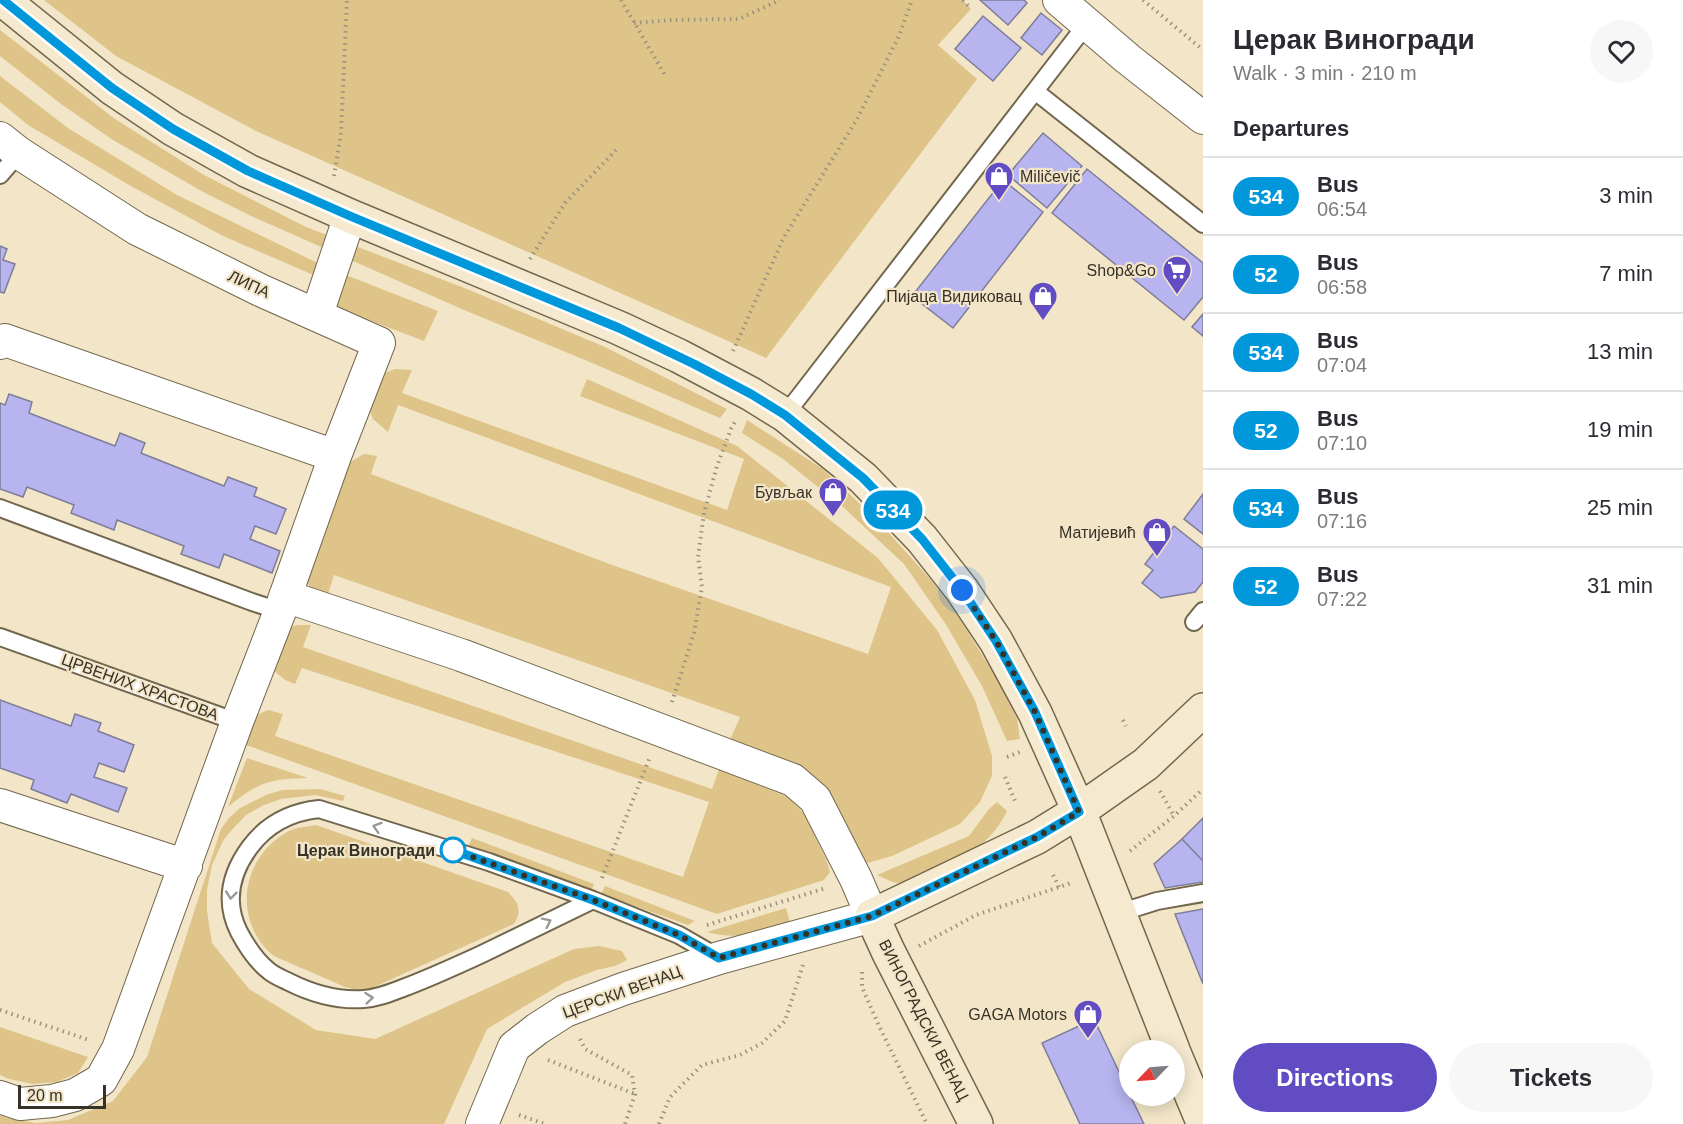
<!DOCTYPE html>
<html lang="en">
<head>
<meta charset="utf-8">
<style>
	:root { --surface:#fff; --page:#f7f7f7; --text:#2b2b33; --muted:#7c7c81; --line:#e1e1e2; --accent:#624cc4 }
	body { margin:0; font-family:Arial,sans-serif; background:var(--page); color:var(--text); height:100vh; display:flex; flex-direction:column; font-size:22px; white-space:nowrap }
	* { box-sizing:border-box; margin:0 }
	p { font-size:20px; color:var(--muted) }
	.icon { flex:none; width:33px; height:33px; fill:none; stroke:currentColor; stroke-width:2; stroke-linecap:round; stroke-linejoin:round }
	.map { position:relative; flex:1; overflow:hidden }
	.panel { display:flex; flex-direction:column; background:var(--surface); width:480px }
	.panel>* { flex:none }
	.badge { padding:0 12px; border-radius:20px; font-size:21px; line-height:39px }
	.needle { width:39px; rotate:245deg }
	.tools { position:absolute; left:1119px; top:1040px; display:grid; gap:12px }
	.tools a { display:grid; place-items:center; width:66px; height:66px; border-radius:50%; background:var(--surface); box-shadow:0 3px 15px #0003; font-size:30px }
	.scale { position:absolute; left:18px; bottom:15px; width:88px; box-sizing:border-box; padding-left:6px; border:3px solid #373227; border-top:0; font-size:16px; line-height:21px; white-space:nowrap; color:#373227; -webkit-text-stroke:4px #f3e6c8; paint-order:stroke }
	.you { position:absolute; width:30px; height:30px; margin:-15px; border:4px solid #fff; border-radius:50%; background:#1a73e8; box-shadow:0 0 0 9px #1a73e833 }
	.map>.badge { position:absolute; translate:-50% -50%; box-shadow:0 0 0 3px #fff }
	h2 { padding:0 30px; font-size:22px; line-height:54px }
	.round { display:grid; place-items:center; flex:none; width:63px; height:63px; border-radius:32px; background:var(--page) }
	.headline { display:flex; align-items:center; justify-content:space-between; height:102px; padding:0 30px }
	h1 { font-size:28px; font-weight:700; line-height:45px }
	.primary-button { display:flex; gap:12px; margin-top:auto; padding:12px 30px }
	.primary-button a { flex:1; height:69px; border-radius:36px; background:var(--accent); color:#fff; font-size:24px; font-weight:700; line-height:69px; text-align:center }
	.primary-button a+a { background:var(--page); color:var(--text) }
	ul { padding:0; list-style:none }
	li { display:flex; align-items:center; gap:18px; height:78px; padding:0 30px; border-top:2px solid var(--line) }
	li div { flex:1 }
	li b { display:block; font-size:22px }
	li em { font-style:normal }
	li .badge { min-width:66px; font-weight:700; text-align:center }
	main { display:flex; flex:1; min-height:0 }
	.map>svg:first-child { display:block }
	.green { fill:#dec488 }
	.building { fill:#b7b4ef; stroke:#7e7d98; stroke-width:1.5 }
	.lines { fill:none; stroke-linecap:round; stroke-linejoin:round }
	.lane-casing { stroke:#72674d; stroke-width:20 }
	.street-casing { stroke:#72674d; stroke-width:34 }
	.secondary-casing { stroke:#72674d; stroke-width:36 }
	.path { stroke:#9b927d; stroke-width:4; stroke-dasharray:1.5 4.5; stroke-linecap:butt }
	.lane { stroke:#fff; stroke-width:16 }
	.street { stroke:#fff; stroke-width:32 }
	.secondary { stroke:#f5ead0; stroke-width:33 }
	.oneway { stroke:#9b9893 }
	.line-casing { stroke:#fff; stroke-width:14 }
	.line { stroke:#0098da; stroke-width:9 }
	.walk { stroke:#373227; stroke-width:6; stroke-dasharray:0 10.8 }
	.stop-dot { fill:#fff; stroke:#0098da; stroke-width:3 }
	.labels { text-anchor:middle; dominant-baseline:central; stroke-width:4.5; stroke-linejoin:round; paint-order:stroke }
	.poi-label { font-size:16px; fill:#373227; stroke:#f3e6c8; text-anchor:end }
	.street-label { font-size:16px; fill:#373227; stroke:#f3e6c8 }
	.stop-label { font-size:16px; font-weight:bold; fill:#373227; stroke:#f3e6c8; text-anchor:end }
</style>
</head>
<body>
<main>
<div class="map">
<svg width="1203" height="1124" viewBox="0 0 1203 1124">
	<rect width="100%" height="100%" fill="#f3e6c8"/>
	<path class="green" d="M 44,0 L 963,0 L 971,9 L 938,45 L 977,79 L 766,358 L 256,131 L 116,56 Z
		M 0,30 L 115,119 L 204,175 L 306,227 L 467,289 L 605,347 L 727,409 L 720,418 L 585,360 L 464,310 L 251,216 L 205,193 L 113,140 L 61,104 L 0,56 Z
		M 0,76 L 68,128 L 177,195 L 328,268 L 438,311 L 424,341 L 316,300 L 323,279 L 223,236 L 129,185 L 28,125 L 0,102 Z
		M 395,369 L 412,370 L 402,393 L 727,510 L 744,459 L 580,396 L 587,379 L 737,446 L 878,558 L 937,630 L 975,700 L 992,756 L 992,776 L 980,802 L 960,824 L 892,856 L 864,864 L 730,740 L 740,717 L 334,575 L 327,597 L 310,589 L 306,578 L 350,462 L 364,454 L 377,456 L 371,474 L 615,566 L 868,654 L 891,587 L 398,405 L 388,432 L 373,419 L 369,408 L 382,374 Z
		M 747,420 L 823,469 L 879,522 L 923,571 L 949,602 L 997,679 L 1017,719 L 1020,739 L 1007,741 L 982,686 L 945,623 L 904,564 L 843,507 L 783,459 L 742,433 Z
		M 296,625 L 311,625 L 303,647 L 712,789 L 719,769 L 790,798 L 804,814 L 826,859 L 830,872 L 824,880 L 717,914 L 246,745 L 243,732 L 250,718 L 268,710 L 283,714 L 275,736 L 683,877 L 709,802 L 302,668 L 295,684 L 285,680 L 274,671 L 274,654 L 281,633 Z
		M 247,758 L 308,778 C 268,779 259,782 228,807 Z
		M 320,789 L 345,796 L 343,801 L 315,795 L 281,799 L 264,805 L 246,815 L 230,832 L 223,841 L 212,865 L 207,890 L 207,911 L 212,943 L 249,989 L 316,1030 L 375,1039 L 574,949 L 599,946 L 622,951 L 627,960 L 615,966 L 597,970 L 565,982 L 487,1029 L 444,1124 L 0,1124 L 0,1115 L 7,1118 L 36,1123 L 68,1120 L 113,1101 L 147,1057 L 221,829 L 229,818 L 240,808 L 268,794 L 283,790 Z
		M 997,802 L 1007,811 C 1001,824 993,834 982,844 C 972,853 912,884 899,883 C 892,883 884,878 877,875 L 969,836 L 989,809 Z
		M 316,825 L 508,892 C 519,903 522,911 514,924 L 372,988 L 357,990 L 345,987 C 327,979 308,971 290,963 C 283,960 274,957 269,952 C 232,915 243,855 289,831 C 296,827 307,827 316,825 Z
		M 472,838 L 594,884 L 591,892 L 468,847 Z
		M 605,886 L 695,921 L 688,925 L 601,894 Z
		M 786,908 L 790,922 C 759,932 739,941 707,932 Z
		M 0,1027 L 88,1057 L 78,1073 L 57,1082 L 33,1084 L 9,1079 L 0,1075 Z"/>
	<path class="building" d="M 980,0 L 1024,0 L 1027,3 L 1008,25 Z
		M 1041,13 L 1062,30 L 1042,55 L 1021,38 Z
		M 983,16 L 1021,48 L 993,81 L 955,49 Z
		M 1043,133 L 1082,166 L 1047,208 L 1008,175 Z
		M 1087,169 L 1203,263 L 1203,297 L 1184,320 L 1052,213 Z
		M 1003,180 L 1043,212 L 953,328 L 912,296 Z
		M 0,246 L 7,249 L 3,260 L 15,264 L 4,293 L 0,292 Z
		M 1203,314 L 1203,336 L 1192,327 Z
		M 9,394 L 32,402 L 29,413 L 115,446 L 120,433 L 145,443 L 141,453 L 224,486 L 228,477 L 257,488 L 254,496 L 286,509 L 276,534 L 255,526 L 250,539 L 280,551 L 272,573 L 224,554 L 219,568 L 181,554 L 184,546 L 117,520 L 114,530 L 71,513 L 74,505 L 27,487 L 23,497 L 0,489 L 0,403 L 5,405 Z
		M 1203,494 L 1203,534 L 1184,519 Z
		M 1174,526 L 1203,549 L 1203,582 L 1195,592 L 1161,598 L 1142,583 L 1153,570 L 1145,564 Z
		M 0,700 L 71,726 L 75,714 L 101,723 L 98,731 L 134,745 L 124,772 L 99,763 L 94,777 L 127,788 L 118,812 L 71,794 L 67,803 L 31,789 L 34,780 L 0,768 Z
		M 1203,818 L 1203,861 L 1182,839 Z
		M 1182,839 L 1203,861 L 1203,882 L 1165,888 L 1154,864 Z
		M 1203,909 L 1203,984 L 1175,914 Z
		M 1094,1019 L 1130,1095 L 1144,1124 L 1080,1124 L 1042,1043 Z"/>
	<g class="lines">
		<g class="lane-casing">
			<path id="lane" d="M 1035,91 L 1203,224
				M 0,175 L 19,153
				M 785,415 L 1086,25
				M 0,508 L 252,602 L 280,611
				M 1194,622 L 1203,611
				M 0,637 L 237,722
				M 593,900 C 556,918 519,936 482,954 C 456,966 430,978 403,988 C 390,993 378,998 364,999 C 337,1001 313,994 289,982 C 283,979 275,976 269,971 C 256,961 247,947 239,932 C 224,902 230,874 250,847 C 267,824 291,812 319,809 L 489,862 L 593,900 L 679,935 L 719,958
				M 1119,913 L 1157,901 L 1203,893"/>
		</g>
		<g class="street-casing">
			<path id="street" d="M 1059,0 L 1128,59 L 1203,118
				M 0,138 L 19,153 L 137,229 L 260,290 L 379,343 L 335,456 L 280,611 L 237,722 L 118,1049 L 101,1080 L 75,1095 L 52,1101 L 20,1104 L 0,1097
				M 317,314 L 350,216
				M 0,343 L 5,340 L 335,456
				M 285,596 L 461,655 L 793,780 L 815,799 L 856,879 L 872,916 L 719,958 L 623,989 L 565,1011 L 537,1029 L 514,1047 L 482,1124
				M 0,805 L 186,866"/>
		</g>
		<g class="secondary-casing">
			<path id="secondary" d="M 3,0 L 112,88 L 173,129 L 248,171 L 350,216 L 619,328 L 679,356 L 751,394 L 785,415 L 863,478 L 922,539 L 962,590 L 996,641 L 1035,713 L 1079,811 L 1173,1050
				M 1174,1053 L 1203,1122
				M 976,1124 L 888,951 L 872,916 L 1037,837 L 1079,811 L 1146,764 L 1203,710"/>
		</g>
		<path class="path" d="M 621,0 L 665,75
			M 963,0 L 971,9
			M 1143,0 L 1203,50
			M 634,23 L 670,20 L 739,19 L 780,0
			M 334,176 L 341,133 L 347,0
			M 530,259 L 565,203 L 619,147
			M 733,351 L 784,237 L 856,121 L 899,36 L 912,0
			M 672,702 L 694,633 L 702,587 L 698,557 L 704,513 L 717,466 L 731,429 L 736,420
			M 1123,720 L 1126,726
			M 1007,757 L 1020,752
			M 1005,777 L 1015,801
			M 1160,791 L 1174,816
			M 1130,851 L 1174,816 L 1203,789
			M 1053,875 L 1059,887
			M 602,878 L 650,757
			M 707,925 L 826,888
			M 919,946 L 976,915 L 1071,883
			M 862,972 L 862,987 L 880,1028 L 927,1124
			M 0,1010 L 89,1040
			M 580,1039 L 585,1049 L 632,1075 L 635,1094 L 625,1124
			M 548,1060 L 635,1094
			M 519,1115 L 545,1124
			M 659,1124 L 670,1097 L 702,1065 L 740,1055 L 762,1043 L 785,1021 L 803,965"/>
		<use href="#lane" class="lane"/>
		<use href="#street" class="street"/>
		<use href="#secondary" class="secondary"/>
	</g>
	<defs><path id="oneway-chevron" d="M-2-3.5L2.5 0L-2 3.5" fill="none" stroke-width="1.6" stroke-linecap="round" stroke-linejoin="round" transform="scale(1.5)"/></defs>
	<g class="oneway">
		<use href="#oneway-chevron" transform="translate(377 827) rotate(-163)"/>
		<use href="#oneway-chevron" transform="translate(231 895) rotate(96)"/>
		<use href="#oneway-chevron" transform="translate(547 922) rotate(-26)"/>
		<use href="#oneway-chevron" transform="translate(369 998) rotate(-6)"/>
	</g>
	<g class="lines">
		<g class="line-casing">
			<path id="line" d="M 3,0 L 112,88 L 173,129 L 248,171 L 350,216 L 619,328 L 694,364 L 751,394 L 785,415 L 863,478 L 922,539 L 962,590 L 996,641 L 1035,712 L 1079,812 L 1037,837 L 872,916 L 719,958 L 679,935 L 593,900 L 453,850"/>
		</g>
		<use href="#line" class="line"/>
		<path class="walk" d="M 453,850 L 593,900 L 679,935 L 719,958 L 872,916 L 1037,837 L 1079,812 L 1035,712 L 996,641 L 962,590"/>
	</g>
	<defs>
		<g id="shop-pin" transform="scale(1.5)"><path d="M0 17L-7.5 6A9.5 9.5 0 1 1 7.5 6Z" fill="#624cc4" stroke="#f3e6c8"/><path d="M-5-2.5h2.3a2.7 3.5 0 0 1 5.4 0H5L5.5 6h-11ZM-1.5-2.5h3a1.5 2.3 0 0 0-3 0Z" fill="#fff"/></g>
		<g id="supermarket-pin" transform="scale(1.5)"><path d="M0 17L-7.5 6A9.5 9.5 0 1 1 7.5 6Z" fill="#624cc4" stroke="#f3e6c8"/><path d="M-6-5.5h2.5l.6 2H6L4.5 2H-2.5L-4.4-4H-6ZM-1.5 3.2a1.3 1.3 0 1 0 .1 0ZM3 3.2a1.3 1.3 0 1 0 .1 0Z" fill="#fff"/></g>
	</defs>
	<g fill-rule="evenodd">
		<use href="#shop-pin" x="999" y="176"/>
		<use href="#supermarket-pin" x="1177" y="270"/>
		<use href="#shop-pin" x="1043" y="296"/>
		<use href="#shop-pin" x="833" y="492"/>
		<use href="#shop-pin" x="1157" y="532"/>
		<use href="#shop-pin" x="1088" y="1014"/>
	</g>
	<circle class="stop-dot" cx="453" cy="850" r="12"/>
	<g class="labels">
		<g class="poi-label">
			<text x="1020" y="176" text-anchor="start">Miličevič</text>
			<text x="1156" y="270">Shop&amp;Go</text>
			<text x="1022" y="296">Пијаца Видиковац</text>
			<text x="812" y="492">Бувљак</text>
			<text x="1136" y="532">Матијевић</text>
			<text x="1067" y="1014">GAGA Motors</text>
		</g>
		<g class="street-label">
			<text transform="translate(249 284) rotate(25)">ЛИПА</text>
			<text transform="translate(140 687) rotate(20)">ЦРВЕНИХ ХРАСТОВА</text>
			<text transform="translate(622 992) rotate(-20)">ЦЕРСКИ ВЕНАЦ</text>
			<text transform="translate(924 1020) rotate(63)">ВИНОГРАДСКИ ВЕНАЦ</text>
		</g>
		<g class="stop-label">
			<text x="435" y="850">Церак Виногради</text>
		</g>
	</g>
</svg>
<div class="tools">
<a><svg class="needle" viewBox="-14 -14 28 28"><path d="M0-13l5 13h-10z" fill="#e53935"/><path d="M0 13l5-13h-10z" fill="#7c7c81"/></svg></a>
</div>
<div class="scale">20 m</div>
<div class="you" style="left:962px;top:590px"></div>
<b class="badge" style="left:893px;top:510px;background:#0098da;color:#fff">534</b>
</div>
<section class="panel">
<div class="headline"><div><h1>Церак Виногради</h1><p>Walk · 3 min · 210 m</p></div><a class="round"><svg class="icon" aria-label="heart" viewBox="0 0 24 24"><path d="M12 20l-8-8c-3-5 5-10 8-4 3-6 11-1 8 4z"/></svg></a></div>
<h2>Departures</h2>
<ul>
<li><span class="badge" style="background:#0098da;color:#fff">534</span><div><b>Bus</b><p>06:54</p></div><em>3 min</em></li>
<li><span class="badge" style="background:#0098da;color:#fff">52</span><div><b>Bus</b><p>06:58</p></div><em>7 min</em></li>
<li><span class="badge" style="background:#0098da;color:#fff">534</span><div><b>Bus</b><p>07:04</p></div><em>13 min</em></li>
<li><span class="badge" style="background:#0098da;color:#fff">52</span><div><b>Bus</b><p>07:10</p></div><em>19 min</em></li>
<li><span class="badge" style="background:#0098da;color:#fff">534</span><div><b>Bus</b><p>07:16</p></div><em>25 min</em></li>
<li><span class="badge" style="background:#0098da;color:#fff">52</span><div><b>Bus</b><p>07:22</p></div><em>31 min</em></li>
</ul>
<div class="primary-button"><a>Directions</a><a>Tickets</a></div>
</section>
</main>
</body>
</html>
